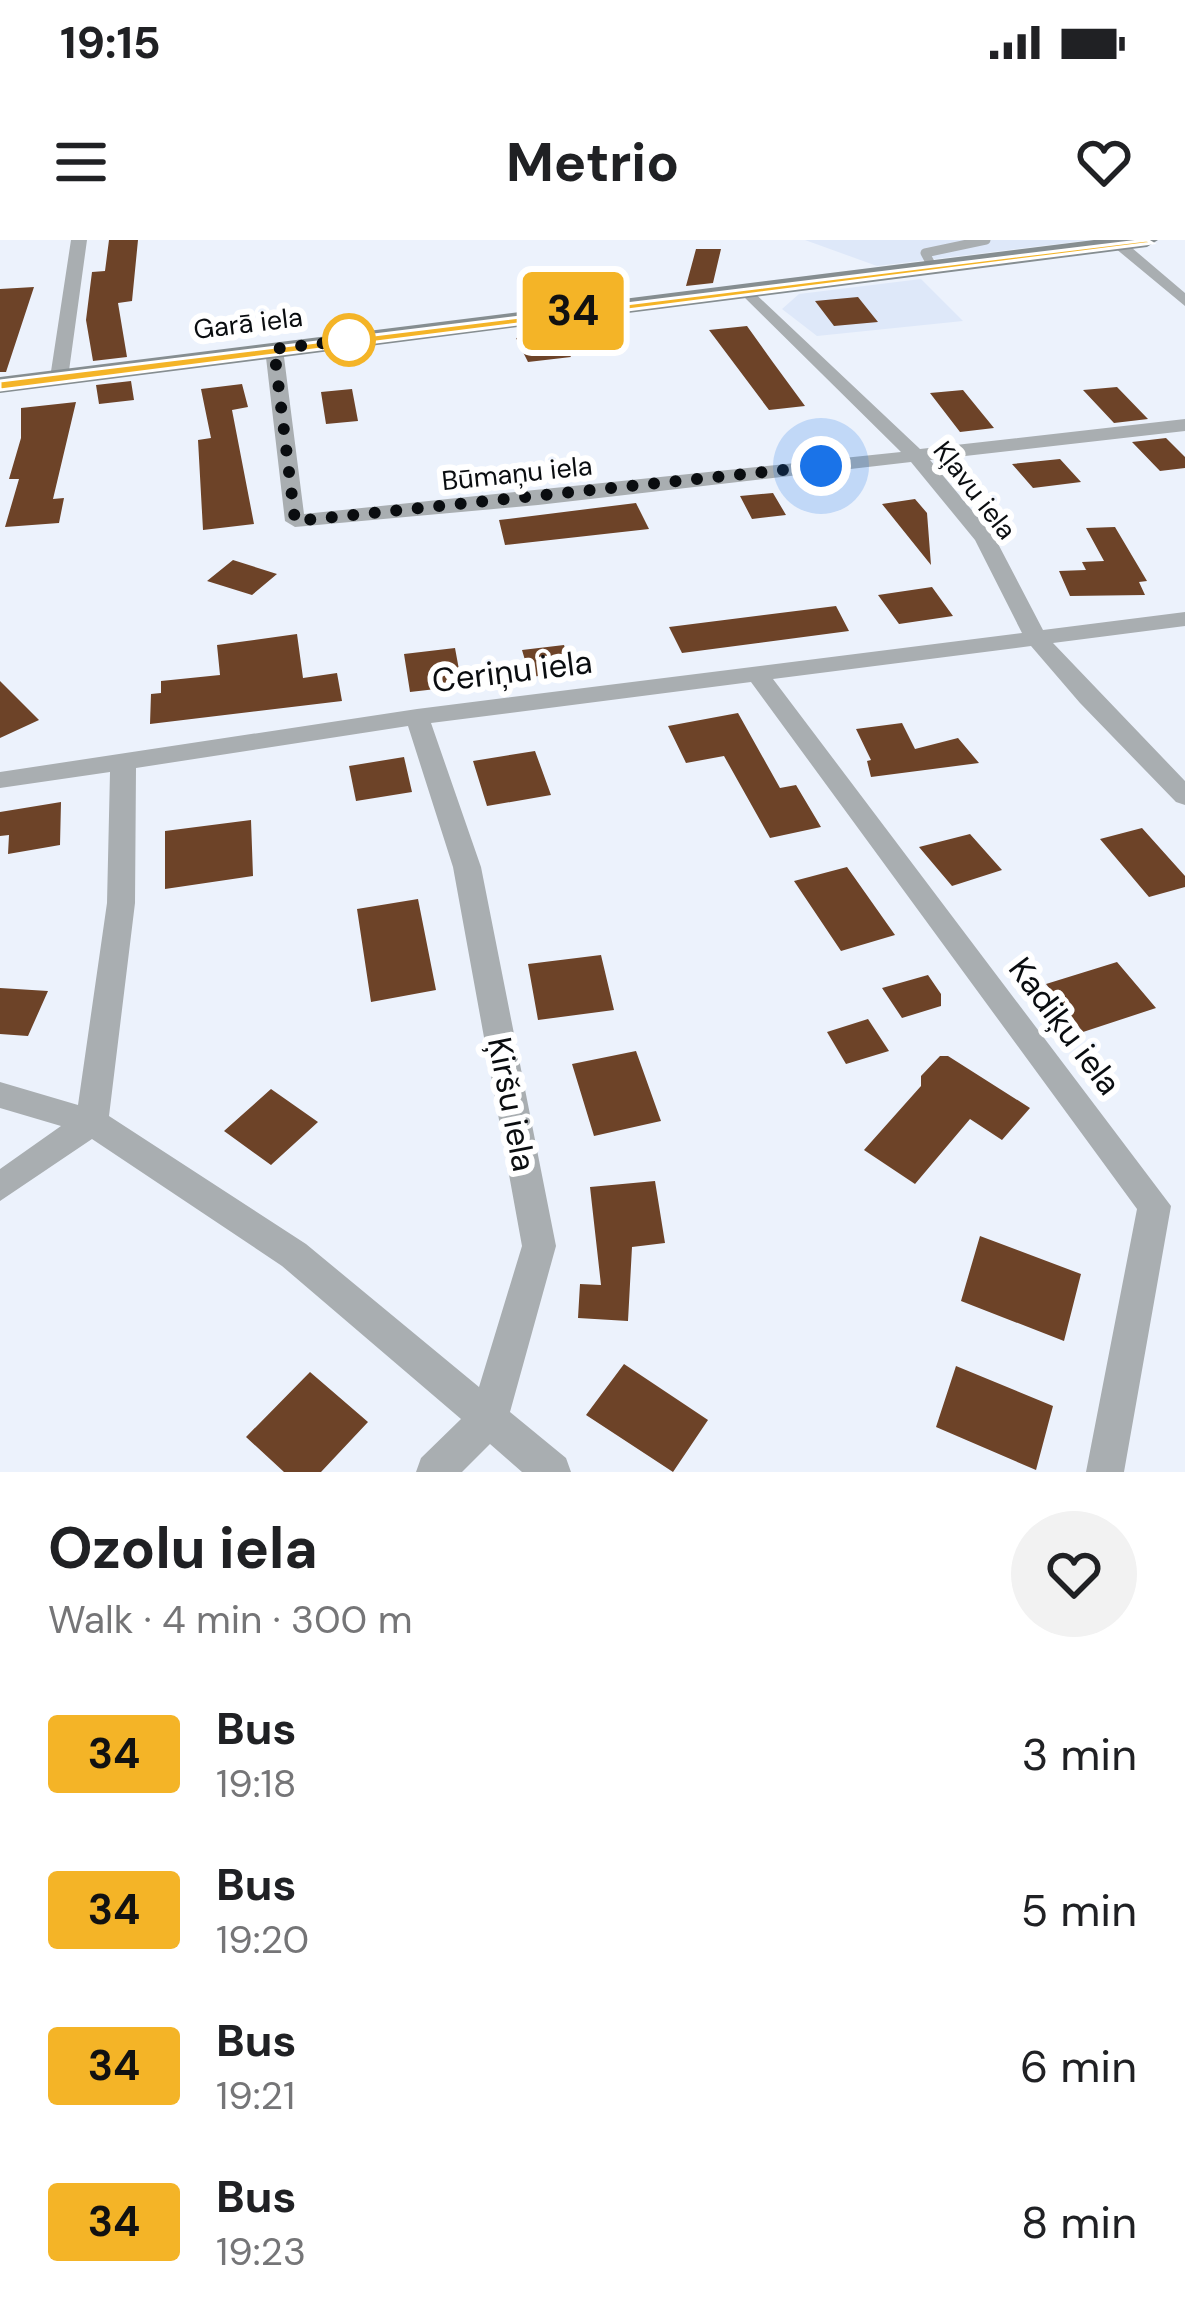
<!DOCTYPE html>
<html lang="en">
<head>
<meta charset="utf-8">
<style>
	:root { --surface:#fff; --page:#f2f2f2; --text:#202124; --muted:#757577 }
	body { margin:0; font-family:"DM Sans",sans-serif; background:var(--page); color:var(--text); height:100vh; display:flex; flex-direction:column; font-size:45px; white-space:nowrap }
	* { box-sizing:border-box; margin:0 }
	p { font-size:39px; color:var(--muted) }
	.icon { flex:none; width:66px; height:66px; fill:none; stroke:currentColor; stroke-width:2; stroke-linecap:round; stroke-linejoin:round }
	.map { position:relative; height:1232px; overflow:hidden }
	.side { display:flex; flex-direction:column; background:var(--surface); flex:1 }
	.side>* { flex:none }
	.badge { padding:0 24px; border-radius:9px; font-size:42px; line-height:78px }
	.you { position:absolute; width:60px; height:60px; margin:-30px; border:9px solid #fff; border-radius:50%; background:#1a73e8; box-shadow:0 0 0 18px #1a73e833 }
	.map>.badge { position:absolute; translate:-50% -50%; box-shadow:0 0 0 6px #fff }
	.round { display:grid; place-items:center; flex:none; width:126px; height:126px; border-radius:63px; background:var(--page) }
	.summary { display:flex; align-items:center; justify-content:space-between; height:204px; padding:0 48px }
	h1 { font-size:57px; font-weight:700; line-height:90px }
	ul { padding:0; list-style:none }
	li { display:flex; align-items:center; gap:36px; height:156px; padding:0 48px }
	li div { flex:1 }
	li b { display:block; font-size:45px }
	li em { font-style:normal }
	li .badge { min-width:132px; font-weight:700; text-align:center }
	.status { display:flex; justify-content:space-between; align-items:center; height:84px; padding:0 60px; background:var(--surface); direction:ltr }
	.status svg { height:33px; fill:currentColor }
	header { display:flex; justify-content:space-between; align-items:center; height:156px; padding:0 48px; background:var(--surface); font-size:54px; font-weight:700 }
	.map>svg:first-child { display:block }
	.built { fill:#dee8f9 }
	.building { fill:#6d4328 }
	.lines { fill:none; stroke-linecap:round; stroke-linejoin:round }
	.lane { stroke:#a9aeb1; stroke-width:9 }
	.street { fill:#a9aeb1; fill-rule:evenodd }
	.secondary { fill:#868e91; fill-rule:evenodd }
	.line { fill:#f4b427; stroke:#fff; stroke-width:3 }
	.walk { stroke:#0a0d10; stroke-width:12; stroke-dasharray:0 21.6 }
	.stop-dot { fill:#fff; stroke:#f4b427; stroke-width:6 }
	.labels { text-anchor:middle; dominant-baseline:central; stroke-width:12; stroke-linejoin:round; paint-order:stroke }
	.far-street-label { font-size:27px; fill:#0a0d10; stroke:#fff }
	.street-label { font-size:33px; fill:#0a0d10; stroke:#fff }
</style>
</head>
<body>
<div class="status"><b>19:15</b><svg viewBox="0 0 49 12"><path d="M0 12V9h3v3zM5 12V6h3v6zM10 12V3h3v9zM15 12V0h3v12zM26 1h20v11H26zM47 4h2v5h-2z"/></svg></div>
<header><svg class="icon" aria-label="menu" viewBox="0 0 24 24"><path d="M4 6h16M4 12h16M4 18h16"/></svg>Metrio<svg class="icon" aria-label="heart" viewBox="0 0 24 24"><path d="M12 20l-8-8c-3-5 5-10 8-4 3-6 11-1 8 4z"/></svg></header>
<div class="map">
<svg width="1185" height="1232" viewBox="0 0 1185 1232">
	<rect width="100%" height="100%" fill="#ecf2fc"/>
	<path class="built" d="M 805,0 L 1091,0 L 877,26 Z
		M 921,39 L 963,81 L 817,96 L 782,69 L 799,54 Z"/>
	<path class="building" d="M 109,0 L 138,0 L 132,61 L 118,63 L 127,117 L 93,121 L 86,80 L 92,32 L 105,31 Z
		M 696,9 L 721,9 L 713,43 L 686,46 Z
		M 34,47 L 6,132 L 0,132 L 0,49 Z
		M 858,57 L 878,82 L 834,86 L 815,61 Z
		M 747,86 L 772,121 L 805,166 L 769,170 L 709,90 Z
		M 558,93 L 571,117 L 528,122 L 516,98 Z
		M 131,141 L 134,160 L 99,164 L 96,145 Z
		M 242,144 L 248,167 L 232,170 L 254,284 L 203,290 L 198,200 L 211,198 L 201,149 Z
		M 1117,147 L 1148,179 L 1114,183 L 1083,150 Z
		M 352,149 L 358,181 L 326,184 L 321,152 Z
		M 963,150 L 994,188 L 960,192 L 930,153 Z
		M 76,162 L 53,259 L 64,258 L 59,283 L 5,287 L 19,239 L 9,239 L 21,198 L 21,168 Z
		M 1166,198 L 1185,217 L 1185,228 L 1160,231 L 1132,202 Z
		M 1060,219 L 1081,242 L 1033,248 L 1012,224 Z
		M 773,253 L 786,275 L 752,279 L 740,256 Z
		M 915,259 L 927,273 L 931,325 L 882,264 Z
		M 636,263 L 649,289 L 505,305 L 499,280 Z
		M 1115,287 L 1147,341 L 1139,342 L 1145,355 L 1070,356 L 1059,331 L 1086,330 L 1082,322 L 1104,321 L 1086,288 Z
		M 233,320 L 277,334 L 252,355 L 207,341 Z
		M 932,347 L 953,376 L 899,384 L 878,355 Z
		M 836,366 L 849,391 L 682,413 L 669,387 Z
		M 297,394 L 303,438 L 337,433 L 342,461 L 150,484 L 151,454 L 161,453 L 161,441 L 220,435 L 217,405 Z
		M 564,405 L 573,432 L 530,437 L 522,410 Z
		M 455,408 L 462,446 L 410,452 L 404,414 Z
		M 0,441 L 39,480 L 0,498 Z
		M 738,473 L 780,548 L 796,545 L 821,587 L 770,598 L 724,516 L 686,523 L 668,486 Z
		M 902,483 L 915,509 L 958,498 L 979,523 L 871,537 L 867,521 L 871,520 L 856,489 Z
		M 535,511 L 551,555 L 487,566 L 473,521 Z
		M 404,517 L 412,552 L 356,561 L 349,526 Z
		M 61,562 L 60,605 L 8,614 L 9,595 L 0,596 L 0,572 Z
		M 251,580 L 253,636 L 165,649 L 165,591 Z
		M 1142,588 L 1185,636 L 1185,647 L 1149,657 L 1100,599 Z
		M 970,594 L 1002,630 L 952,646 L 919,607 Z
		M 847,627 L 895,695 L 841,711 L 794,641 Z
		M 418,659 L 436,750 L 371,762 L 357,669 Z
		M 601,715 L 614,770 L 538,780 L 528,724 Z
		M 1117,722 L 1156,768 L 1083,792 L 1046,744 Z
		M 928,735 L 941,754 L 941,766 L 902,778 L 882,748 Z
		M 0,748 L 48,751 L 28,796 L 0,794 Z
		M 868,779 L 889,811 L 846,824 L 827,792 Z
		M 636,811 L 661,881 L 594,896 L 572,824 Z
		M 940,816 L 948,816 L 1030,868 L 1002,900 L 970,879 L 915,944 L 864,910 L 921,846 L 921,836 Z
		M 271,849 L 318,882 L 271,925 L 224,891 Z
		M 655,941 L 665,1003 L 632,1007 L 628,1081 L 578,1078 L 580,1044 L 601,1045 L 590,947 Z
		M 980,996 L 1081,1034 L 1064,1101 L 961,1061 Z
		M 624,1124 L 708,1180 L 673,1232 L 586,1175 Z
		M 956,1126 L 1053,1166 L 1036,1230 L 936,1187 Z
		M 310,1132 L 368,1182 L 321,1232 L 284,1232 L 246,1197 Z"/>
	<g class="lines">
		<path class="lane" d="M 933,28 L 925,13 L 986,0"/>
		<path class="street" d="M 71,0 L 87,0 L 68,138 L 59,143 L 50,138 Z
			M 1115,2 L 1125,2 L 1185,53 L 1185,66 L 1115,8 Z
			M 745,44 L 920,209 L 1185,179 L 1185,191 L 930,220 L 995,298 L 1043,390 L 1185,372 L 1185,386 L 1053,403 L 1185,541 L 1185,565 L 1176,562 L 1080,463 L 1031,406 L 773,439 L 1171,966 L 1124,1232 L 1086,1232 L 1137,969 L 751,442 L 431,483 L 481,627 L 556,1006 L 510,1172 L 566,1218 L 571,1232 L 522,1232 L 490,1204 L 462,1232 L 416,1232 L 421,1218 L 461,1179 L 282,1026 L 92,899 L 0,961 L 0,929 L 61,886 L 0,868 L 0,842 L 78,865 L 107,663 L 110,532 L 0,548 L 0,532 L 417,469 L 1022,393 L 975,300 L 911,222 L 538,265 L 295,287 L 285,281 L 265,109 L 274,104 L 283,109 L 304,274 L 901,212 L 739,52 L 737,49 ZM 408,486 L 453,627 L 522,1006 L 479,1147 L 306,1004 L 109,876 L 135,663 L 136,528 Z"/>
		<path class="secondary" d="M 1094,0 L 1158,0 L 1147,7 L 0,153 L 0,137 Z"/>
	</g>
	<path class="line" d="M 1147,0 L 1152,3 L 0,150 L 0,141 Z"/>
	<g class="lines">
		<path class="walk" d="M 349,100 L 368,98 L 274,109 L 295,281 L 821,226"/>
	</g>
	<circle class="stop-dot" cx="349" cy="100" r="24"/>
	<g class="labels">
		<g class="far-street-label">
			<text transform="translate(248 83) rotate(-7)">Garā iela</text>
			<text transform="translate(517 233) rotate(-6)">Būmaņu iela</text>
			<text transform="translate(975 250) rotate(52)">Kļavu iela</text>
		</g>
		<g class="street-label">
			<text transform="translate(512 431) rotate(-7)">Ceriņu iela</text>
			<text transform="translate(1065 786) rotate(53)">Kadiķu iela</text>
			<text transform="translate(512 864) rotate(79)">Ķiršu iela</text>
		</g>
	</g>
</svg>
<div class="you" style="left:821px;top:226px"></div>
<b class="badge" style="left:573px;top:71px;background:#f4b427;color:#111">34</b>
</div>
<section class="side">
<div class="summary"><div><h1>Ozolu iela</h1><p>Walk · 4 min · 300 m</p></div><a class="round"><svg class="icon" aria-label="heart" viewBox="0 0 24 24"><path d="M12 20l-8-8c-3-5 5-10 8-4 3-6 11-1 8 4z"/></svg></a></div>
<ul>
<li><span class="badge" style="background:#f4b427;color:#111">34</span><div><b>Bus</b><p>19:18</p></div><em>3 min</em></li>
<li><span class="badge" style="background:#f4b427;color:#111">34</span><div><b>Bus</b><p>19:20</p></div><em>5 min</em></li>
<li><span class="badge" style="background:#f4b427;color:#111">34</span><div><b>Bus</b><p>19:21</p></div><em>6 min</em></li>
<li><span class="badge" style="background:#f4b427;color:#111">34</span><div><b>Bus</b><p>19:23</p></div><em>8 min</em></li>
</ul>
</section>
</body>
</html>
